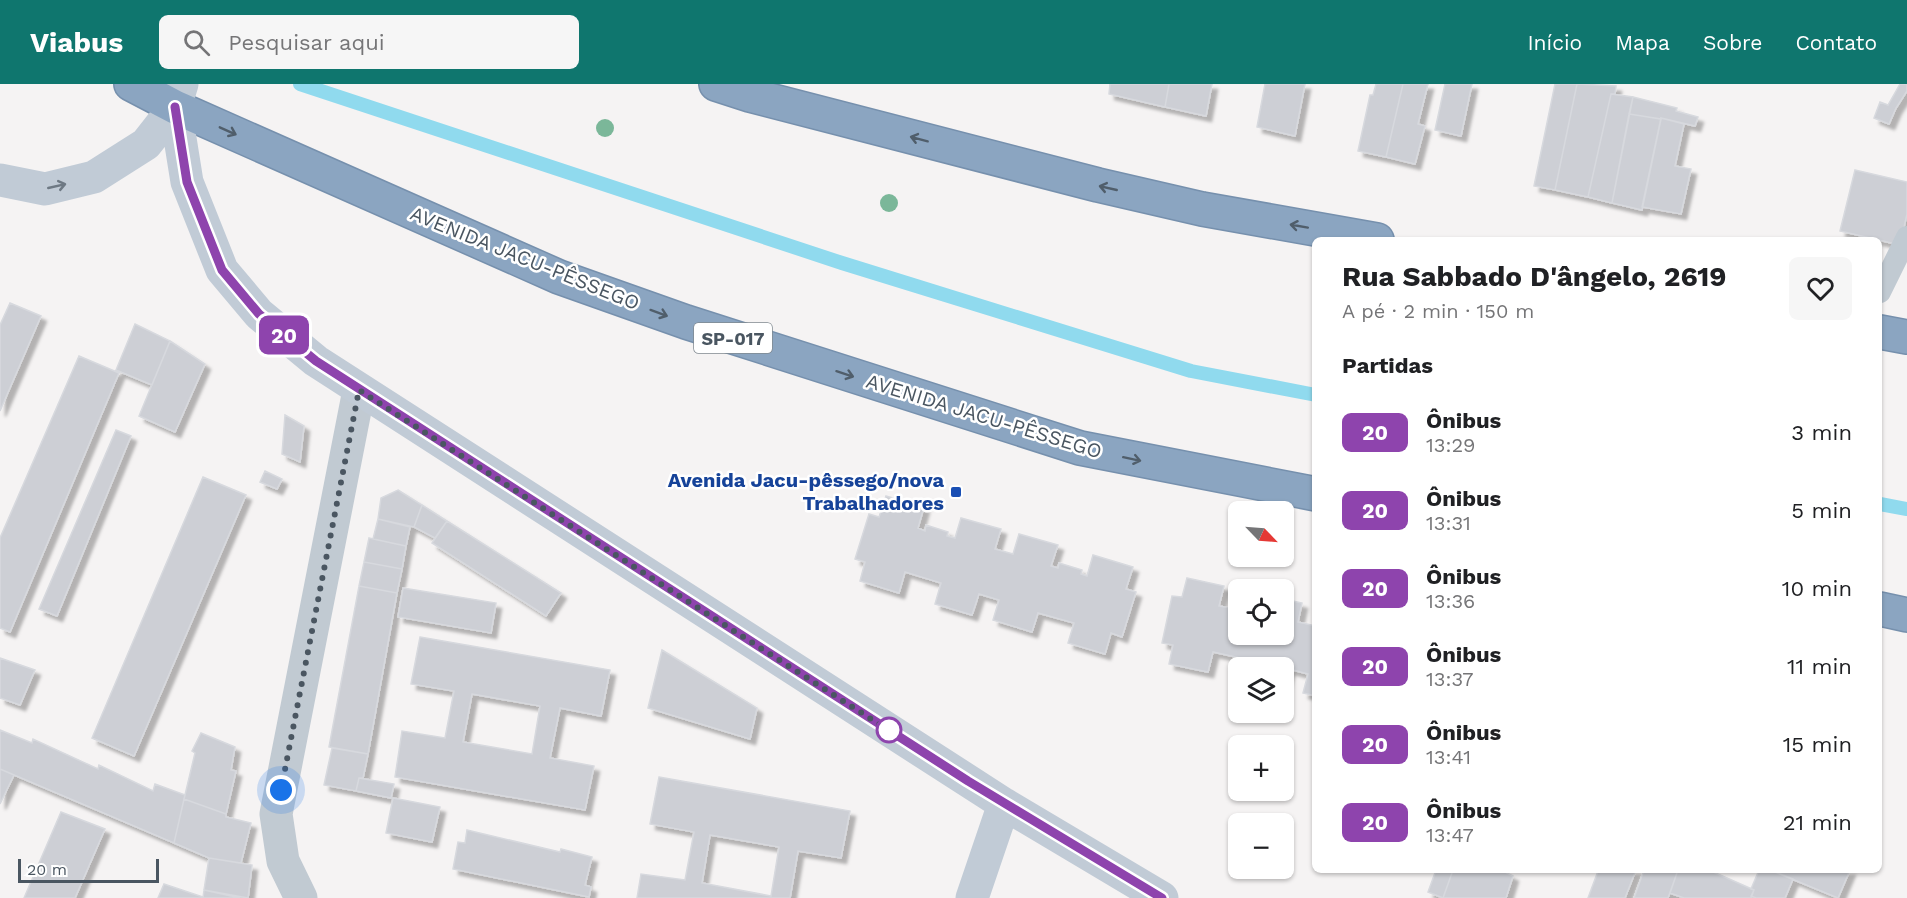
<!DOCTYPE html>
<html lang="pt">
<head>
<meta charset="utf-8">
<style>
	:root { --surface:#fff; --page:#f6f6f6; --text:#202124; --muted:#757577; --accent:#0f766e }
	body { margin:0; font-family:"Work Sans",sans-serif; background:var(--page); color:var(--text); height:100vh; display:flex; flex-direction:column; font-size:22px; white-space:nowrap }
	* { box-sizing:border-box; margin:0 }
	p { font-size:20px; color:var(--muted) }
	.icon { flex:none; width:33px; height:33px; fill:none; stroke:currentColor; stroke-width:2; stroke-linecap:round; stroke-linejoin:round }
	.map { position:relative; flex:1; overflow:hidden }
	.details { position:absolute; left:1312px; top:153px; width:570px; height:636px; display:flex; flex-direction:column; background:var(--surface); border-radius:9px; box-shadow:0 2px 4px #0004 }
	.details>* { flex:none }
	.badge { padding:0 12px; border-radius:9px; font-size:21px; line-height:39px }
	.needle { width:39px; rotate:115deg }
	.controls { position:absolute; left:1228px; top:417px; display:grid; gap:12px }
	.controls a { display:grid; place-items:center; width:66px; height:66px; border-radius:9px; background:var(--surface); box-shadow:0 2px 4px #0004; font-size:30px }
	.scale { position:absolute; left:18px; bottom:15px; width:141px; box-sizing:border-box; padding-left:6px; border:3px solid #4a5661; border-top:0; font-size:16px; line-height:21px; white-space:nowrap; color:#4a5661; -webkit-text-stroke:4px #fff; paint-order:stroke }
	.you { position:absolute; width:30px; height:30px; margin:-15px; border:4px solid #fff; border-radius:50%; background:#1a73e8; box-shadow:0 0 0 9px #1a73e833 }
	.map>.badge { position:absolute; translate:-50% -50%; box-shadow:0 0 0 3px #fff }
	h2 { padding:0 30px; font-size:22px; line-height:54px }
	.round { display:grid; place-items:center; flex:none; width:63px; height:63px; border-radius:9px; background:var(--page) }
	.summary { display:flex; align-items:center; justify-content:space-between; height:102px; padding:0 30px }
	h1 { font-size:28px; font-weight:700; line-height:45px }
	ul { padding:0; list-style:none }
	li { display:flex; align-items:center; gap:18px; height:78px; padding:0 30px }
	li div { flex:1 }
	li b { display:block; font-size:22px }
	li em { font-style:normal }
	li .badge { min-width:66px; font-weight:700; text-align:center }
	header { display:flex; align-items:center; gap:36px; box-sizing:border-box; height:84px; padding:0 30px; background:var(--accent); color:#fff }
	header strong { font-size:28px }
	nav { display:flex; gap:33px; margin-inline-start:auto; font-size:21px }
	.search { width:420px; height:54px; background:var(--page); display:flex; align-items:center; gap:15px; box-sizing:border-box; padding:0 21px; border-radius:9px; color:var(--muted); font-size:22px }
	.map>svg:first-child { display:block }
	.lines { fill:none; stroke-linecap:round; stroke-linejoin:round }
	.stream { stroke:#90daee; stroke-width:14 }
	.building { fill:#cdcfd5; stroke:#d7d9de; stroke-width:1.5; fill-rule:evenodd; filter:url(#shadow) }
	.highway-casing { stroke:#7690ad; stroke-width:36 }
	.lane { stroke:#c1cad2; stroke-width:22 }
	.street { stroke:#c1cad2; stroke-width:33 }
	.secondary { stroke:#c1cbd6; stroke-width:33 }
	.highway { stroke:#8ba5c1; stroke-width:33 }
	.tree { fill:#7bb799 }
	.oneway { stroke:#505e6b }
	.oneway2 { stroke:#6e7984 }
	.line-casing { stroke:#fff; stroke-width:14 }
	.line { stroke:#8e44ad; stroke-width:9 }
	.walk { stroke:#4a5661; stroke-width:6; stroke-dasharray:0 10.8 }
	.transit-dot { fill:#1a4fb4; stroke:#fff; stroke-width:2 }
	.stop-dot { fill:#fff; stroke:#8e44ad; stroke-width:3 }
	.labels { text-anchor:middle; dominant-baseline:central; stroke-width:5; stroke-linejoin:round; paint-order:stroke }
	.shield { fill:#fff; stroke:#808990; stroke-width:1.5 }
	.shield-label { font-size:18px; font-weight:bold; fill:#4a5661 }
	.street-label { font-size:20px; fill:#4a5661; stroke:#fff }
	.transit-label { font-size:20px; font-weight:bold; fill:#164399; stroke:#fff; text-anchor:end }
</style>
</head>
<body>
<header>
<strong>Viabus</strong>
<div class="search"><svg class="icon" aria-label="search" viewBox="0 0 24 24"><circle cx="10" cy="10" r="6"/><path d="M15 15l6 6"/></svg>Pesquisar aqui</div>
<nav><a>Início</a><a>Mapa</a><a>Sobre</a><a>Contato</a></nav>
</header>
<div class="map">
<svg width="1907" height="814" viewBox="0 0 1907 814">
	<defs>
		<filter id="shadow"><feDropShadow dx="5.5" dy="5.5" stdDeviation="1.5" flood-color="#0004"/></filter>
	</defs>
	<rect width="100%" height="100%" fill="#f5f3f3"/>
	<g class="lines">
		<path class="stream" d="M 300,0 L 842,179 L 1191,287 L 1316,311
			M 1880,420 L 1907,425"/>
	</g>
	<path class="building" d="M 1110,0 L 1169,0 L 1165,23 L 1109,10 Z
		M 1169,0 L 1212,0 L 1206,32 L 1165,23 Z
		M 1265,0 L 1305,0 L 1295,52 L 1257,43 Z
		M 1376,0 L 1403,0 L 1386,73 L 1358,67 L 1370,11 L 1373,11 Z
		M 1403,0 L 1428,0 L 1418,40 L 1425,42 L 1415,80 L 1386,73 Z
		M 1445,0 L 1472,0 L 1461,52 L 1435,46 Z
		M 1555,0 L 1577,0 L 1555,106 L 1534,102 Z
		M 1577,0 L 1616,2 L 1615,10 L 1611,10 L 1588,113 L 1555,106 Z
		M 1900,0 L 1907,0 L 1907,7 L 1896,24 L 1889,40 L 1874,34 L 1880,18 L 1888,21 Z
		M 1611,10 L 1633,13 L 1612,119 L 1588,113 Z
		M 1633,13 L 1677,24 L 1676,27 L 1698,33 L 1695,42 L 1661,34 L 1661,35 L 1629,30 Z
		M 1629,30 L 1661,35 L 1642,126 L 1612,119 Z
		M 1661,34 L 1684,40 L 1675,82 L 1691,85 L 1681,130 L 1642,123 Z
		M 1855,86 L 1907,98 L 1907,130 L 1900,161 L 1840,147 Z
		M 10,219 L 41,232 L 0,327 L 0,241 Z
		M 135,240 L 170,257 L 152,301 L 116,286 Z
		M 170,257 L 205,280 L 175,348 L 139,332 Z
		M 79,272 L 119,289 L 10,548 L 0,544 L 0,454 Z
		M 285,331 L 304,342 L 300,378 L 282,370 Z
		M 116,346 L 131,352 L 57,532 L 39,525 Z
		M 265,387 L 282,395 L 277,405 L 260,398 Z
		M 203,393 L 246,411 L 134,672 L 92,654 Z
		M 398,406 L 422,421 L 414,443 L 378,435 L 381,414 Z
		M 886,412 L 924,423 L 918,444 L 925,447 L 926,441 L 948,448 L 947,452 L 955,454 L 961,434 L 1001,445 L 995,465 L 1013,470 L 1019,450 L 1058,461 L 1051,482 L 1058,484 L 1059,479 L 1082,486 L 1081,490 L 1087,492 L 1093,471 L 1133,483 L 1126,505 L 1136,508 L 1122,553 L 1111,549 L 1105,570 L 1068,559 L 1074,539 L 1038,529 L 1032,548 L 993,536 L 999,516 L 979,510 L 972,531 L 935,520 L 941,499 L 905,488 L 899,509 L 860,497 L 865,478 L 855,475 L 869,430 L 879,433 Z
		M 422,421 L 447,437 L 435,454 L 414,443 Z
		M 378,435 L 410,443 L 406,462 L 373,455 Z
		M 447,437 L 561,509 L 546,532 L 432,459 Z
		M 369,454 L 406,462 L 402,485 L 364,478 Z
		M 364,478 L 402,485 L 397,509 L 359,502 Z
		M 1187,494 L 1224,502 L 1219,522 L 1230,524 L 1231,520 L 1239,521 L 1239,550 L 1284,550 L 1284,515 L 1302,519 L 1298,538 L 1316,542 L 1316,612 L 1303,609 L 1308,590 L 1289,585 L 1284,605 L 1284,584 L 1247,584 L 1249,576 L 1213,568 L 1208,588 L 1169,580 L 1173,561 L 1162,559 L 1172,512 L 1182,513 Z
		M 359,502 L 397,509 L 368,670 L 329,663 Z
		M 403,504 L 496,519 L 491,549 L 398,533 Z
		M 420,553 L 610,586 L 601,632 L 560,624 L 550,674 L 594,682 L 585,726 L 395,693 L 402,647 L 445,654 L 454,607 L 411,600 ZM 472,610 L 540,622 L 532,670 L 463,658 Z
		M 662,566 L 757,624 L 750,655 L 648,624 Z
		M 0,574 L 35,586 L 20,621 L 0,614 Z
		M 0,646 L 32,659 L 33,655 L 98,685 L 99,681 L 153,707 L 155,700 L 185,711 L 174,759 L 0,685 Z
		M 201,649 L 235,663 L 231,686 L 236,687 L 226,730 L 184,715 L 195,669 L 192,667 Z
		M 332,664 L 368,670 L 363,694 L 359,694 L 356,707 L 324,701 Z
		M 0,685 L 14,691 L 0,720 Z
		M 659,693 L 850,727 L 841,774 L 798,767 L 790,814 L 637,814 L 641,790 L 685,796 L 694,748 L 650,740 ZM 710,751 L 779,763 L 771,812 L 702,799 Z
		M 359,694 L 394,700 L 391,714 L 356,707 Z
		M 393,714 L 440,723 L 432,758 L 386,749 Z
		M 184,715 L 226,730 L 226,733 L 251,739 L 241,779 L 209,774 L 174,759 Z
		M 61,728 L 105,745 L 75,814 L 24,814 Z
		M 467,746 L 560,768 L 561,765 L 592,773 L 585,801 L 591,803 L 589,813 L 453,785 L 458,758 L 465,759 Z
		M 209,774 L 252,781 L 248,814 L 204,806 Z
		M 1436,786 L 1453,786 L 1443,814 L 1428,808 Z
		M 1453,786 L 1501,786 L 1513,792 L 1506,814 L 1443,814 Z
		M 1596,786 L 1636,786 L 1625,814 L 1588,814 L 1598,787 Z
		M 1644,786 L 1678,786 L 1668,814 L 1634,814 Z
		M 1678,786 L 1709,786 L 1754,806 L 1751,814 L 1684,814 L 1670,809 Z
		M 1759,786 L 1770,786 L 1793,795 L 1785,814 L 1756,814 L 1751,812 L 1754,806 L 1751,805 Z
		M 1770,786 L 1850,786 L 1838,814 Z
		M 164,800 L 203,813 L 203,814 L 158,814 Z
		M 204,806 L 240,814 L 203,814 Z"/>
	<g class="lines">
		<g class="highway-casing">
			<path id="highway" d="M 131,0 L 175,23 L 559,193 L 686,238 L 1080,364 L 1316,410
				M 716,0 L 750,11 L 1098,101 L 1202,125 L 1377,156
				M 1880,248 L 1907,253
				M 1880,525 L 1907,531"/>
		</g>
		<path class="lane" d="M 1880,208 L 1907,153"/>
		<path class="street" d="M 301,814 L 283,777 L 276,730 L 359,306"/>
		<path class="secondary" d="M 175,23 L 187,98 L 222,186 L 259,230 L 316,277 L 1004,720 L 1162,814
			M 0,96 L 45,105 L 94,93 L 146,60 L 175,23 L 182,0
			M 972,814 L 1004,720"/>
		<use href="#highway" class="highway"/>
	</g>
	<g class="tree">
		<circle cx="605" cy="44" r="9"/>
		<circle cx="889" cy="119" r="9"/>
	</g>
	<defs><path id="oneway-shaft" d="M-6 0H5M1.5-3L5.5 0L1.5 3" fill="none" stroke-width="1.6" stroke-linecap="round" stroke-linejoin="round" transform="scale(1.5)"/></defs>
	<g class="oneway">
		<use href="#oneway-shaft" transform="translate(228 47) rotate(24)"/>
		<use href="#oneway-shaft" transform="translate(919 55) rotate(-165)"/>
		<use href="#oneway-shaft" transform="translate(1108 104) rotate(-167)"/>
		<use href="#oneway-shaft" transform="translate(1299 142) rotate(-170)"/>
		<use href="#oneway-shaft" transform="translate(659 229) rotate(20)"/>
		<use href="#oneway-shaft" transform="translate(845 290) rotate(18)"/>
		<use href="#oneway-shaft" transform="translate(1132 375) rotate(12)"/>
	</g>
	<use class="oneway2" href="#oneway-shaft" transform="translate(57 102) rotate(-13)"/>
	<g class="lines">
		<g class="line-casing">
			<path id="line" d="M 175,23 L 187,98 L 222,186 L 259,230 L 316,277 L 968,697 L 1162,814"/>
		</g>
		<use href="#line" class="line"/>
		<path class="walk" d="M 281,706 L 359,306 L 896,651 L 889,646"/>
	</g>
	<rect class="transit-dot" x="950" y="402" width="12" height="12" rx="3"/>
	<circle class="stop-dot" cx="889" cy="646" r="12"/>
	<g class="labels">
		<rect class="shield" x="694" y="239" width="78" height="30" rx="4.5"/>
		<g class="shield-label">
			<text x="733" y="254">SP-017</text>
		</g>
		<g class="street-label">
			<text transform="translate(525 174) rotate(22)">AVENIDA JACU-PÊSSEGO</text>
			<text transform="translate(984 332) rotate(17)">AVENIDA JACU-PÊSSEGO</text>
		</g>
		<g class="transit-label">
			<text x="944" y="396">Avenida Jacu-pêssego/nova<tspan x="944" dy="23">Trabalhadores</tspan></text>
		</g>
	</g>
</svg>
<div class="controls">
<a><svg class="needle" viewBox="-14 -14 28 28"><path d="M0-13l5 13h-10z" fill="#e53935"/><path d="M0 13l5-13h-10z" fill="#757577"/></svg></a>
<a><svg class="icon" aria-label="locate" viewBox="0 0 24 24"><circle cx="12" cy="12" r="6"/><path d="M12 2v4M12 18v4M2 12h4M18 12h4"/></svg></a>
<a><svg class="icon" aria-label="layers" viewBox="0 0 24 24"><path d="M12 4l9 5-9 5-9-5zM3 14l9 5 9-5"/></svg></a>
<a>+</a>
<a>−</a>
</div>
<div class="scale">20 m</div>
<div class="you" style="left:281px;top:706px"></div>
<b class="badge" style="left:284px;top:251px;background:#8e44ad;color:#fff">20</b>
<section class="details">
<div class="summary"><div><h1>Rua Sabbado D'ângelo, 2619</h1><p>A pé · 2 min · 150 m</p></div><a class="round"><svg class="icon" aria-label="heart" viewBox="0 0 24 24"><path d="M12 20l-8-8c-3-5 5-10 8-4 3-6 11-1 8 4z"/></svg></a></div>
<h2>Partidas</h2>
<ul>
<li><span class="badge" style="background:#8e44ad;color:#fff">20</span><div><b>Ônibus</b><p>13:29</p></div><em>3 min</em></li>
<li><span class="badge" style="background:#8e44ad;color:#fff">20</span><div><b>Ônibus</b><p>13:31</p></div><em>5 min</em></li>
<li><span class="badge" style="background:#8e44ad;color:#fff">20</span><div><b>Ônibus</b><p>13:36</p></div><em>10 min</em></li>
<li><span class="badge" style="background:#8e44ad;color:#fff">20</span><div><b>Ônibus</b><p>13:37</p></div><em>11 min</em></li>
<li><span class="badge" style="background:#8e44ad;color:#fff">20</span><div><b>Ônibus</b><p>13:41</p></div><em>15 min</em></li>
<li><span class="badge" style="background:#8e44ad;color:#fff">20</span><div><b>Ônibus</b><p>13:47</p></div><em>21 min</em></li>
</ul>
</section>
</div>
</body>
</html>
